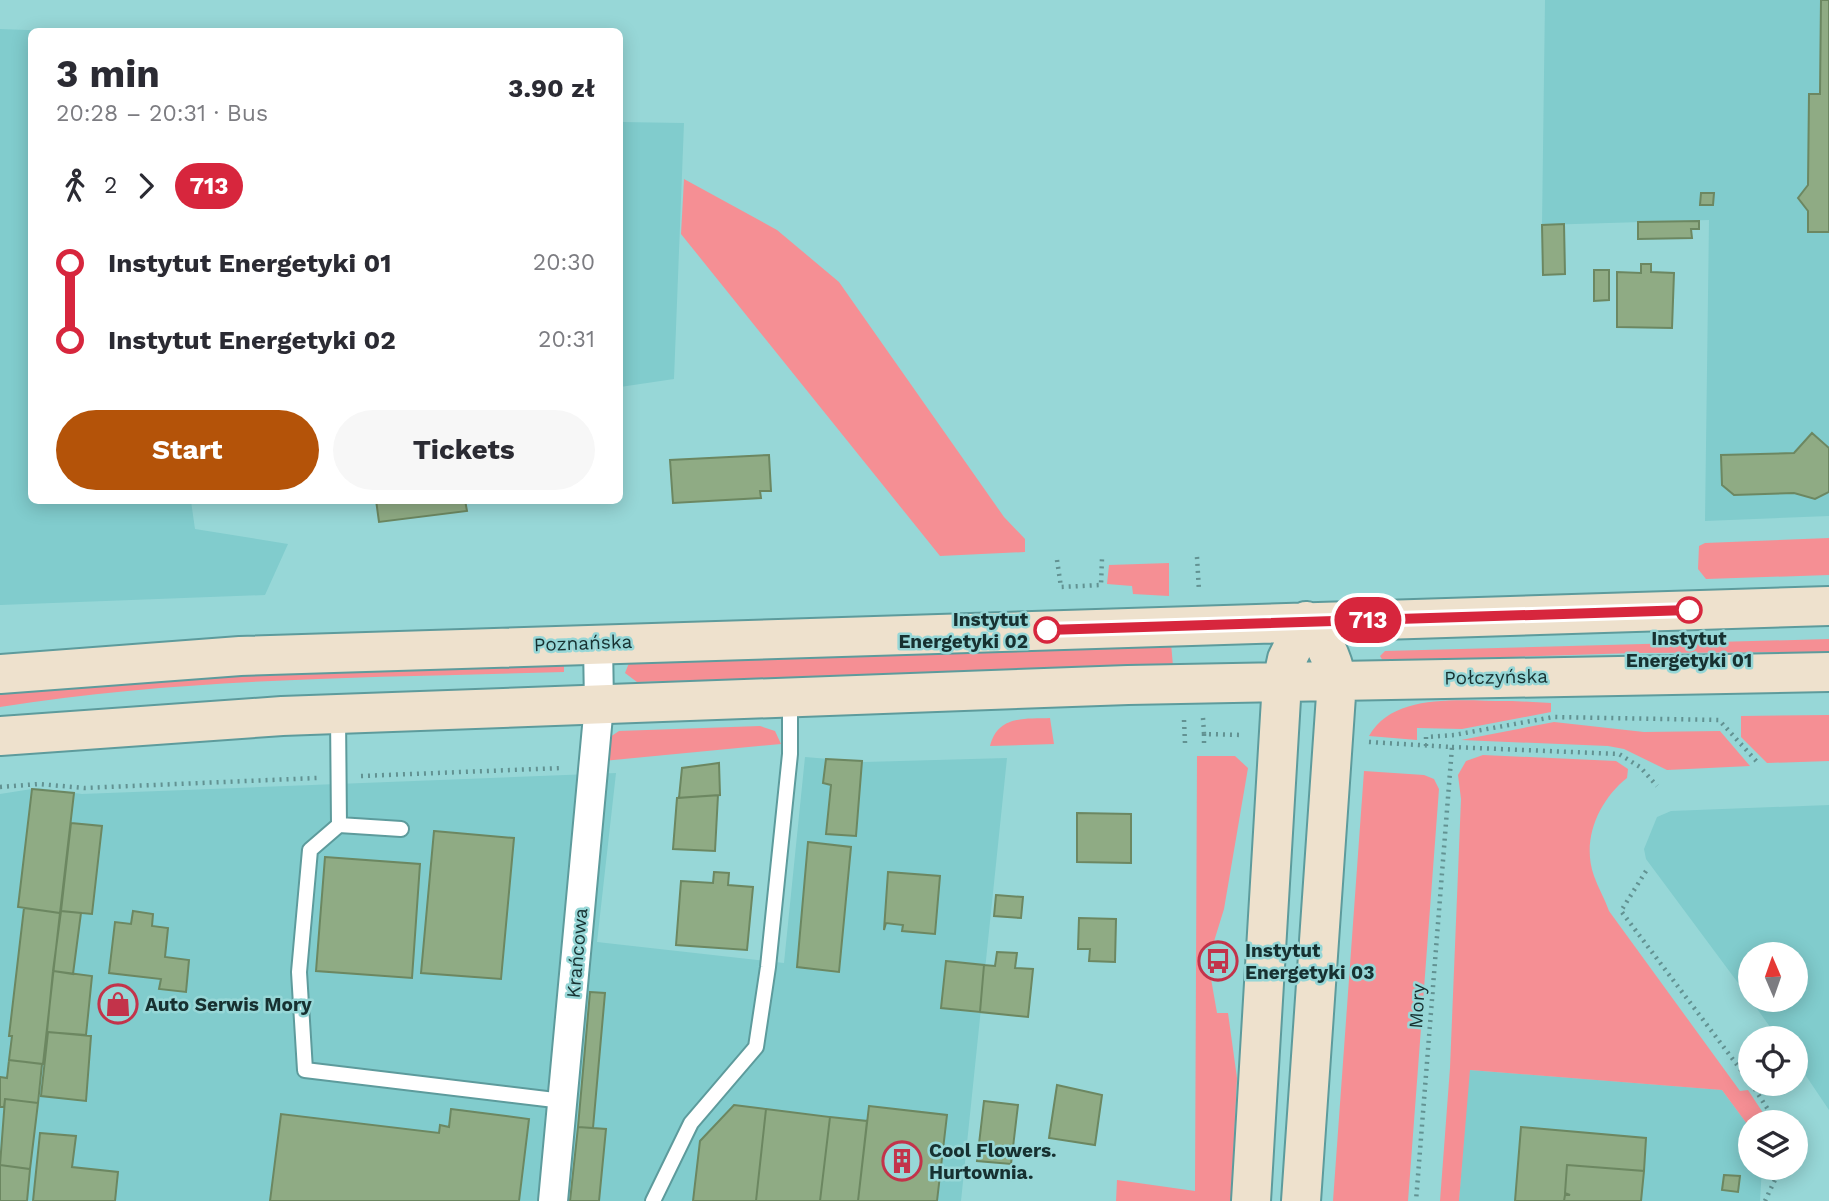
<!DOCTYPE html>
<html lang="en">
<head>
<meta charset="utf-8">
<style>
	:root { --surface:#fff; --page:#f7f7f7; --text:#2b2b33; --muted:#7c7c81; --accent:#b45309 }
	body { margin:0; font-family:"Work Sans",sans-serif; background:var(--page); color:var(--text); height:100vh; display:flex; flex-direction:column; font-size:26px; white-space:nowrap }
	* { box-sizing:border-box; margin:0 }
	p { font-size:23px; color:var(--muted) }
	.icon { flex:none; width:38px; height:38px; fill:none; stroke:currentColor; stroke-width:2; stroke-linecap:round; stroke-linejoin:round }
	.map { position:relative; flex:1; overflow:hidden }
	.side { position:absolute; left:28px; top:28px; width:595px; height:476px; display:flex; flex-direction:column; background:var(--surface); border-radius:10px; box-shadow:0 4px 18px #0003 }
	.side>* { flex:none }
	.badge { padding:0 14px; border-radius:23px; font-size:24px; line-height:46px }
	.needle { width:46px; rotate:358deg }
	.fabs { position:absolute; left:1738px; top:942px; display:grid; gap:14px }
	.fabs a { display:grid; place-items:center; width:70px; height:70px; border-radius:50%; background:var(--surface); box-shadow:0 4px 18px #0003; font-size:35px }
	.map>.badge { position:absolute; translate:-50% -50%; box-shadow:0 0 0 4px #fff }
	.legs { display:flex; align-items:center; gap:10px; height:77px; padding:0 28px; font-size:23px }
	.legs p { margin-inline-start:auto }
	.summary { display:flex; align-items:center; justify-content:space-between; height:119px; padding:0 28px }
	h1 { font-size:38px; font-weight:700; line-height:52px }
	.cta { display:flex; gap:14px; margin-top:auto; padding:14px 28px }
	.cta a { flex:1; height:80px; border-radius:42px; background:var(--accent); color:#fff; font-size:28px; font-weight:700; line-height:80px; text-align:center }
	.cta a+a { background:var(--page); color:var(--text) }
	ul { padding:0 28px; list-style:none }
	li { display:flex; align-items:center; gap:24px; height:77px; font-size:26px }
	li i { display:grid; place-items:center; width:10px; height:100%; margin:0 9px; background:currentColor }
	li i::after { content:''; width:18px; height:18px; margin:-9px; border:5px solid; border-radius:50%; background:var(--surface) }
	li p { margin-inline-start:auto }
	li:first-child i { background:linear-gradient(#0000 50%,currentColor 0) }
	li:last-child i { background:linear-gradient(currentColor 50%,#0000 0) }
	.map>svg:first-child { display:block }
	.built { fill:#81cccd }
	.green { fill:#f58f94 }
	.building { fill:#8fab84; stroke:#6c8761; stroke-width:2 }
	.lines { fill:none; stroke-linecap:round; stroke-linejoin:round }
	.lane-casing { stroke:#5d9b9c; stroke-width:18 }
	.street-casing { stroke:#5d9b9c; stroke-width:32 }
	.secondary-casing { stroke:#5d9b9c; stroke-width:42 }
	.path { stroke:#629292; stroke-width:4.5; stroke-dasharray:2 5; stroke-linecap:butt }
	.lane { stroke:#fff; stroke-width:14 }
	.street { stroke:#fff; stroke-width:28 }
	.secondary { stroke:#eee1cd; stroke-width:38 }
	.line-1-casing { stroke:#fff; stroke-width:16 }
	.line-1 { stroke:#d7263d; stroke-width:10 }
	.stop-1-dot { fill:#fff; stroke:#d7263d; stroke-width:3.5 }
	.labels { text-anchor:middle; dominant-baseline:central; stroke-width:5; stroke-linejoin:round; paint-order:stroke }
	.stop-label { font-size:19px; font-weight:bold; fill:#173131; stroke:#97d7d7; text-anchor:end }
	.street-label { font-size:19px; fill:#173131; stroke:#97d7d7 }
	.poi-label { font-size:19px; font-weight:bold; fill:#173131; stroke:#97d7d7; text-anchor:start }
</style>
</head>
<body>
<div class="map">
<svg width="1829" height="1201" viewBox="0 0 1829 1201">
	<rect width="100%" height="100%" fill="#97d7d7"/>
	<path class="built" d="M 1545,0 L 1829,0 L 1829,516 L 1705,521 L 1709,220 L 1542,225 Z
		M 0,29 L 55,31 L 32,32 L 32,500 L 191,501 L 195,529 L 288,544 L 265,595 L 0,605 Z
		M 620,122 L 684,123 L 674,379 L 620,387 Z
		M 805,757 L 865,762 L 1007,758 L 961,1201 L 0,1201 L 0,794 L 38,788 L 82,794 L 616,773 L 597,942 L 784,963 Z
		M 1829,805 L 1829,1110 L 1796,1061 L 1796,1038 L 1778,1038 L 1750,999 L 1796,999 L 1796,954 L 1750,954 L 1750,999 L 1646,859 L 1644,849 L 1657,817 L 1671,811 Z
		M 1469,1070 L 1722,1090 L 1750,1128 L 1750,1167 L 1762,1167 L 1760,1201 L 1459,1201 Z"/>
	<path class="green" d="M 684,179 L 777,230 L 839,282 L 1004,517 L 1025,539 L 1025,552 L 940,556 L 681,234 Z
		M 1829,538 L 1829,575 L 1706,579 L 1698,569 L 1699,546 L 1705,543 Z
		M 1169,563 L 1169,596 L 1133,594 L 1132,586 L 1107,584 L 1109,565 Z
		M 1829,639 L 1829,652 L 1635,653 L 1383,661 L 1380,656 L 1385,651 Z
		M 1171,643 L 1173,666 L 637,682 L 625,673 L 629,663 Z
		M 557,664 L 564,666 L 564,672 C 376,678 186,677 0,707 L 0,692 L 241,675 Z
		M 1512,701 L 1551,703 L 1551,712 L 1462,729 L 1417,728 L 1417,740 L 1369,736 C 1395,690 1467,702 1512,701 Z
		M 1829,715 L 1829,761 L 1767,763 L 1741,737 L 1741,716 Z
		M 1050,718 L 1054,744 L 990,746 C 998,715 1025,719 1050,718 Z
		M 1554,722 L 1644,732 L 1720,731 L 1750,766 L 1667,770 L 1624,749 L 1608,746 L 1461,740 Z
		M 760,726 L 775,731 L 781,744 L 603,761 L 610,737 L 619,731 Z
		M 1483,755 L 1616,761 L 1628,769 L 1627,778 C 1599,800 1581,840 1594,876 C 1598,888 1605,899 1609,911 L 1740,1091 L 1748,1090 L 1769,1122 L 1750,1122 L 1750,1128 L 1722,1090 L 1470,1070 L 1459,1201 L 1440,1201 L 1450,1068 L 1461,799 L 1458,775 L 1466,761 Z
		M 1197,756 L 1235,756 L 1248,768 L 1224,909 L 1211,951 L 1210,973 L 1217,1013 L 1228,1013 L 1237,1078 L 1231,1201 L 1116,1201 L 1117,1180 L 1195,1191 Z
		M 1364,771 L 1424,775 L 1434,779 L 1439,789 L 1408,1201 L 1333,1201 Z"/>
	<path class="building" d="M 1821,0 L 1829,0 L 1829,232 L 1808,232 L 1808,211 L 1798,198 L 1808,185 L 1809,94 L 1820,94 Z
		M 1701,193 L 1714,193 L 1713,205 L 1700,205 Z
		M 1699,221 L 1699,229 L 1691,229 L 1692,238 L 1638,239 L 1638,222 Z
		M 1564,224 L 1565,274 L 1543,275 L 1542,225 Z
		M 1641,264 L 1651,264 L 1651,272 L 1674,273 L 1672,328 L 1617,327 L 1617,272 L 1641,273 Z
		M 1594,270 L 1609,270 L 1609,300 L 1594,301 Z
		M 1812,433 L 1829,448 L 1829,492 L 1815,499 L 1794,493 L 1734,495 L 1722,485 L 1721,455 L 1794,453 Z
		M 769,455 L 771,491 L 760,491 L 761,498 L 673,503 L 670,460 Z
		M 376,500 L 465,500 L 467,511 L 379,522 Z
		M 826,759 L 862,761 L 856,836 L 826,834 L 831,785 L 823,783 Z
		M 719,763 L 720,795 L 679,798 L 682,768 Z
		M 32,789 L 74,793 L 60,913 L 18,907 Z
		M 718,795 L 715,851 L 673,849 L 677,798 Z
		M 1077,813 L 1131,814 L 1131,863 L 1077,862 Z
		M 71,823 L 102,826 L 92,914 L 61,911 Z
		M 434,831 L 514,838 L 501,979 L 421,973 Z
		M 808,842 L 851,847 L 839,972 L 797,967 Z
		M 325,857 L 420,864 L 412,978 L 316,971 Z
		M 714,872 L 729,873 L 728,885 L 753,887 L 747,950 L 676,945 L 681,881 L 713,883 Z
		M 888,872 L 940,876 L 935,934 L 902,931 L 903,925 L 886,923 L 884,930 Z
		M 996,895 L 1023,897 L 1021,918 L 994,916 Z
		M 24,908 L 60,913 L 43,1064 L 9,1060 L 12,1036 L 9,1036 Z
		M 61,911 L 81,913 L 73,974 L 53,971 Z
		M 133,911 L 153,914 L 152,926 L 168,928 L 165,957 L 189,960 L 186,992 L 159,989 L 161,979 L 109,973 L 115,922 L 131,924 Z
		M 1079,918 L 1116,919 L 1115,962 L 1089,961 L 1090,949 L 1078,949 Z
		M 997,952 L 1017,953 L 1015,968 L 1033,969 L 1028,1017 L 980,1012 L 984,965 L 995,966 Z
		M 946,961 L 984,965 L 980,1012 L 941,1008 Z
		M 53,971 L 92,976 L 86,1035 L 47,1032 Z
		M 590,992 L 605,993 L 593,1128 L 578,1127 Z
		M 48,1032 L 91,1036 L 86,1101 L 41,1096 Z
		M 9,1060 L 42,1064 L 38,1103 L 5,1099 L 4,1107 L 0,1107 L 0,1077 L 7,1078 Z
		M 1057,1085 L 1102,1095 L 1095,1145 L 1049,1138 Z
		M 5,1099 L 38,1103 L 30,1169 L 0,1165 Z
		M 984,1101 L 1018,1105 L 1011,1164 L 977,1161 Z
		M 734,1105 L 766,1109 L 756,1201 L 693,1201 L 700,1141 Z
		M 869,1106 L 947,1115 L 937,1201 L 858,1201 Z
		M 451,1109 L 529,1119 L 519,1201 L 270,1201 L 281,1114 L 439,1133 L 440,1125 L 449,1127 Z
		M 766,1109 L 830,1117 L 820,1201 L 756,1201 Z
		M 830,1117 L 867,1121 L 858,1201 L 820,1201 Z
		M 578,1127 L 606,1129 L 599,1201 L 570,1201 Z
		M 1521,1127 L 1646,1138 L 1644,1171 L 1567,1165 L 1565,1193 L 1570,1195 L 1565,1195 L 1564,1201 L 1515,1201 Z
		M 40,1133 L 76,1136 L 72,1167 L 118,1172 L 115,1201 L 33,1201 Z
		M 0,1165 L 30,1169 L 27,1201 L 0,1201 Z
		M 1567,1165 L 1644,1171 L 1641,1201 L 1564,1201 L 1565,1195 L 1570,1195 L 1565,1193 Z
		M 1724,1175 L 1740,1176 L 1738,1192 L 1722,1190 Z"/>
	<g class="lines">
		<g class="lane-casing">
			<path id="lane" d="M 338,715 L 339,825 L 401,829
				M 339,825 L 310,850 L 299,972 L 305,1070 L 563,1101
				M 653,1201 L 691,1123 L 756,1047 L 768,967 L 790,754 L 790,698"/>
		</g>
		<g class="street-casing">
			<path id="street" d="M 553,1201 L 599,705 L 598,643"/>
		</g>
		<g class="secondary-casing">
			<path id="secondary" d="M 0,674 L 240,656 L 1829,606
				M 0,736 L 282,716 L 1128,685 L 1829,672
				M 1251,1201 L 1282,682 L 1287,659 L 1306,621
				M 1301,1201 L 1337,681 C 1332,656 1324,640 1306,621"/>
		</g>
		<path class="path" d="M 1197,557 L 1199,591
			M 1057,560 L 1061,587 L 1101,585 L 1102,558
			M 1203,718 L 1204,734 L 1242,735
			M 1184,720 L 1185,743
			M 1204,734 L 1204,744
			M 1369,742 L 1452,747 L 1416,1201
			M 1426,746 L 1426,737 L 1454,735 L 1553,717 L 1719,720 L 1759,764
			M 1452,747 L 1619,754 L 1640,767 L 1657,786
			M 361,776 L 562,768
			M 0,787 L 39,784 L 84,788 L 317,778
			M 1646,871 L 1621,911 L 1750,1082
			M 1751,1083 L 1776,1122
			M 1765,1201 L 1781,1167"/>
		<use href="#lane" class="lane"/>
		<use href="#street" class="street"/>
		<use href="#secondary" class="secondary"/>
	</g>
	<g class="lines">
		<g class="line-1-casing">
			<path id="line-1" d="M 1047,630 L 1689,610"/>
		</g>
		<use href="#line-1" class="line-1"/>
	</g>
	<defs>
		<g id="bus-ring" transform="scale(2.0125)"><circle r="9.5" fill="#97d7d7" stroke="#c3334a" stroke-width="1.5"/><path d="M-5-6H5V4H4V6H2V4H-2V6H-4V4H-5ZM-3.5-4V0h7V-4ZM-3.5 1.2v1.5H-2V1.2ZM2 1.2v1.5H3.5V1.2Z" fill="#c3334a"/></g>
		<g id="shop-ring" transform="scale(2.0125)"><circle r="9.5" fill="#97d7d7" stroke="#c3334a" stroke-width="1.5"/><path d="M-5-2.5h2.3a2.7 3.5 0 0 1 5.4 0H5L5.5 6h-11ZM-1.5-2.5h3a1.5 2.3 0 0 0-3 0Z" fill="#c3334a"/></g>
		<g id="building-ring" transform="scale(2.0125)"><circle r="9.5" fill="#97d7d7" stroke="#c3334a" stroke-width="1.5"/><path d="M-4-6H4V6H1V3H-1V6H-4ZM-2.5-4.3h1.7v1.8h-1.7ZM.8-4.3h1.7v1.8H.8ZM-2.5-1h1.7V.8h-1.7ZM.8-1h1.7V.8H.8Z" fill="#c3334a"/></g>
	</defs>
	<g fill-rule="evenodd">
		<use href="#bus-ring" x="1218" y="961"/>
		<use href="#shop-ring" x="118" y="1004"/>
		<use href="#building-ring" x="902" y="1161"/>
	</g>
	<g class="stop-1-dot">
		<circle cx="1689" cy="610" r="12"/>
		<circle cx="1047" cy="630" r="12"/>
	</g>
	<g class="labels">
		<g class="stop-label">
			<text x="1028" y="619">Instytut<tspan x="1028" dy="22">Energetyki 02</tspan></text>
			<text x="1689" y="638" text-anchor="middle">Instytut<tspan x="1689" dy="22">Energetyki 01</tspan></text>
		</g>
		<g class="street-label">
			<text transform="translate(583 643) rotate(-2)">Poznańska</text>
			<text transform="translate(1496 677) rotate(-1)">Połczyńska</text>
			<text transform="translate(577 953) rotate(-85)">Krańcowa</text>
			<text transform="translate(1417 1006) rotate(-86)">Mory</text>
		</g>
		<g class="poi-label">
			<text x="1245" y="950">Instytut<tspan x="1245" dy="22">Energetyki 03</tspan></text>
			<text x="145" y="1004">Auto Serwis Mory</text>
			<text x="929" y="1150">Cool Flowers.<tspan x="929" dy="22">Hurtownia.</tspan></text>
		</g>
	</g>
</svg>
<div class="fabs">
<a><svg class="needle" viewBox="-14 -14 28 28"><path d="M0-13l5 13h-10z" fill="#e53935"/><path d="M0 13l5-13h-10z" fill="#7c7c81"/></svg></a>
<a><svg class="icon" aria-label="locate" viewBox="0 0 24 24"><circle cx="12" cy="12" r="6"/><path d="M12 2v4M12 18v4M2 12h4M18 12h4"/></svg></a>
<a><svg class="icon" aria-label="layers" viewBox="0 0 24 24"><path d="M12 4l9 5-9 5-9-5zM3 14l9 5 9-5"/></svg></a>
</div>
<b class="badge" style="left:1368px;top:620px;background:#d7263d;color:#fff">713</b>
<section class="side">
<div class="summary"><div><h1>3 min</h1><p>20:28 – 20:31 · Bus</p></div><b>3.90 zł</b></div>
<div class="legs"><svg class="icon" aria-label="walk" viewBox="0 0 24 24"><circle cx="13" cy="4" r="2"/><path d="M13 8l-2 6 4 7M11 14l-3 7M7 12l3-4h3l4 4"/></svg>2<svg class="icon" aria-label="forward" viewBox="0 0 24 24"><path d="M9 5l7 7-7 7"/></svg><b class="badge" style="background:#d7263d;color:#fff">713</b></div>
<ul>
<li><i style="color:#d7263d"></i><b>Instytut Energetyki 01</b><p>20:30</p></li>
<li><i style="color:#d7263d"></i><b>Instytut Energetyki 02</b><p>20:31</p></li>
</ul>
<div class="cta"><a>Start</a><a>Tickets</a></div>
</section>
</div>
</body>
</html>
